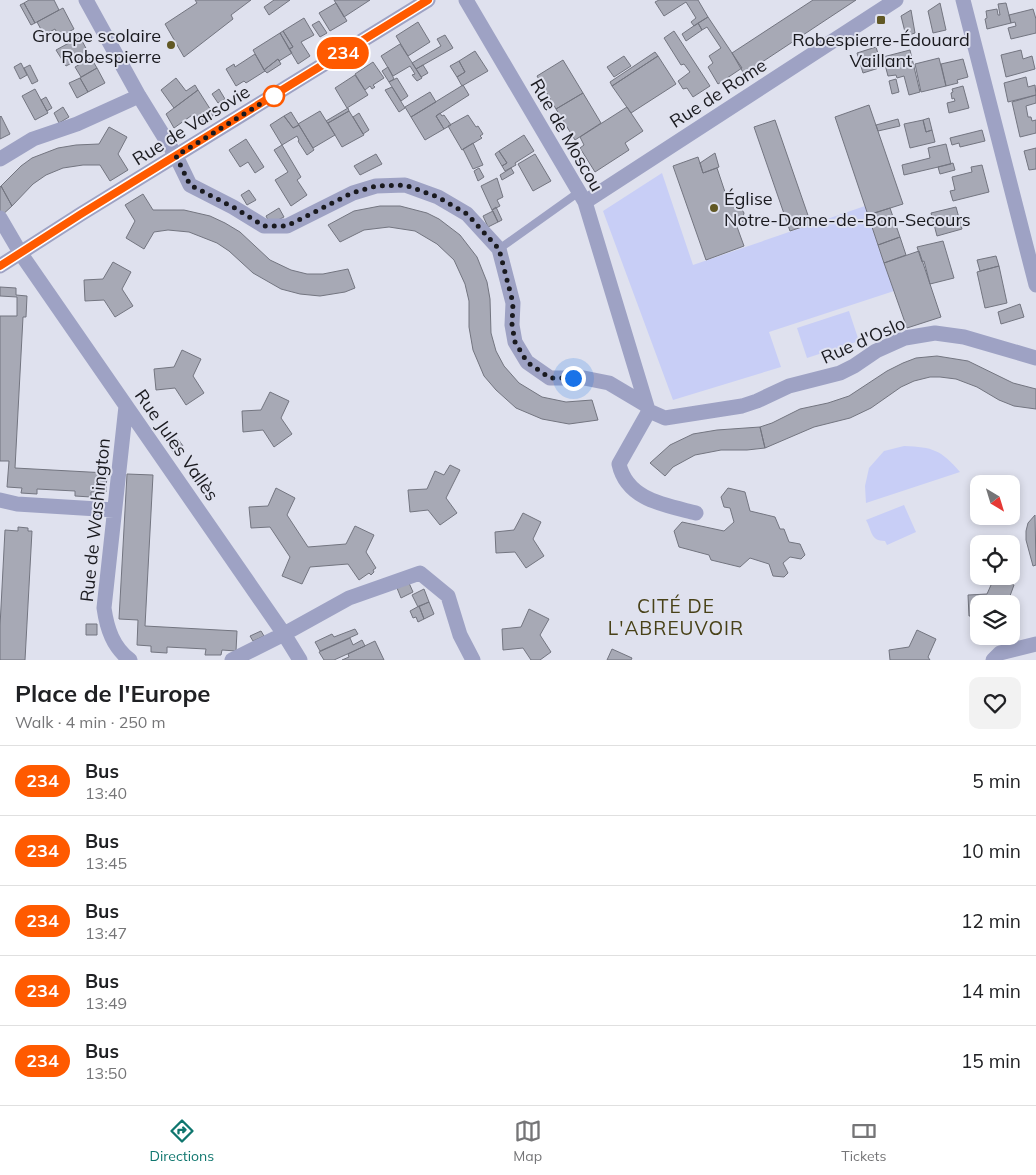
<!DOCTYPE html>
<html lang="en">
<head>
<meta charset="utf-8">
<style>
	:root { --surface:#fff; --page:#f2f2f2; --text:#202124; --muted:#757577; --line:#e0e0e0; --accent:#0f766e }
	body { margin:0; font-family:Mulish,sans-serif; background:var(--page); color:var(--text); height:100vh; display:flex; flex-direction:column; font-size:19px; white-space:nowrap }
	* { box-sizing:border-box; margin:0 }
	p { font-size:16px; color:var(--muted) }
	.icon { flex:none; width:28px; height:28px; fill:none; stroke:currentColor; stroke-width:2; stroke-linecap:round; stroke-linejoin:round }
	.map { position:relative; height:660px; overflow:hidden }
	.details { display:flex; flex-direction:column; background:var(--surface); flex:1 }
	.details>* { flex:none }
	.badge { padding:0 10px; border-radius:16px; font-size:18px; line-height:32px }
	.needle { width:32px; rotate:142deg }
	.controls { position:absolute; left:970px; top:475px; display:grid; gap:10px }
	.controls a { display:grid; place-items:center; width:50px; height:50px; border-radius:10px; background:var(--surface); box-shadow:0 2px 8px #0003; font-size:25px }
	.you { position:absolute; width:25px; height:25px; margin:-12px; border:4px solid #fff; border-radius:50%; background:#1a73e8; box-shadow:0 0 0 8px #1a73e833 }
	.map>.badge { position:absolute; translate:-50% -50%; box-shadow:0 0 0 2px #fff }
	.round { display:grid; place-items:center; flex:none; width:52px; height:52px; border-radius:10px; background:var(--page) }
	.head { display:flex; align-items:center; justify-content:space-between; height:85px; padding:0 15px }
	h1 { font-size:24px; font-weight:700; line-height:38px }
	ul { padding:0; list-style:none }
	li { display:flex; align-items:center; gap:15px; height:70px; padding:0 15px; border-top:1px solid var(--line) }
	li div { flex:1 }
	li b { display:block; font-size:19px }
	li em { font-style:normal }
	li .badge { min-width:55px; font-weight:700; text-align:center }
	.menu { display:flex; justify-content:space-around; align-items:center; height:70px; border-top:1px solid var(--line); background:var(--surface); font-size:14px; color:var(--muted) }
	.menu a { display:grid; justify-items:center; gap:2px }
	.menu .active { color:var(--accent) }
	.map>svg:first-child { display:block }
	.green { fill:#c8cef6 }
	.building { fill:#a7a9b5; stroke:#737580 }
	.lines { fill:none; stroke-linecap:round; stroke-linejoin:round }
	.service { stroke:#9ea2c4; stroke-width:8 }
	.minor { stroke:#9ea2c4; stroke-width:15 }
	.line-casing { stroke:#fff; stroke-width:11 }
	.line { stroke:#ff5a00; stroke-width:8 }
	.walk { stroke:#1a1a1f; stroke-width:5; stroke-dasharray:0 9 }
	.poi-dot { fill:#615824; stroke:#dfe1ee; stroke-width:2 }
	.stop-dot { fill:#fff; stroke:#ff5a00; stroke-width:2.5 }
	.labels { text-anchor:middle; dominant-baseline:central; stroke-width:4; stroke-linejoin:round; paint-order:stroke }
	.poi-label { font-size:18px; fill:#1a1a1f; stroke:#dfe1ee; text-anchor:end }
	.street-label { font-size:18px; fill:#1a1a1f; stroke:#dfe1ee }
	.neighbourhood-label { font-size:19px; letter-spacing:1px; fill:#484117; stroke:#dfe1ee }
</style>
</head>
<body>
<div class="map">
<svg width="1036" height="660" viewBox="0 0 1036 660">
	<rect width="100%" height="100%" fill="#dfe1ee"/>
	<path class="green" d="M 662,173 L 693,265 L 865,206 L 894,291 L 769,332 L 781,367 L 673,400 L 603,211 Z
		M 849,311 L 859,341 L 807,358 L 797,328 Z
		M 904,446 C 933,447 941,450 960,472 L 866,503 L 865,486 L 869,468 L 884,451 Z
		M 904,505 L 916,532 L 887,545 L 885,541 C 870,541 872,530 866,520 Z"/>
	<path class="building" d="M 29,0 L 54,0 L 59,10 L 35,23 L 24,3 Z
		M 195,0 L 251,0 L 231,15 L 233,19 L 184,57 L 165,24 L 197,3 Z
		M 274,0 L 290,0 L 269,15 L 264,7 Z
		M 334,0 L 370,0 L 344,17 Z
		M 659,0 L 698,0 L 708,17 L 694,26 L 691,22 L 696,18 L 686,2 L 664,16 L 655,2 Z
		M 813,0 L 856,0 L 744,74 L 732,53 Z
		M 24,3 L 35,23 L 31,25 L 20,5 Z
		M 336,3 L 347,21 L 330,31 L 319,13 Z
		M 940,3 L 946,30 L 933,33 L 928,11 Z
		M 1006,3 L 1011,23 L 987,29 L 985,19 L 987,18 L 986,11 L 997,9 L 998,15 L 1000,15 L 998,4 Z
		M 63,8 L 74,29 L 59,37 L 55,29 L 44,35 L 37,22 Z
		M 1033,9 L 1036,19 L 1036,33 L 1011,39 L 1008,28 L 1016,26 L 1015,22 L 1011,23 L 1009,15 Z
		M 911,10 L 915,33 L 906,36 L 901,16 Z
		M 708,17 L 742,68 L 718,84 L 708,67 L 713,63 L 709,56 L 721,48 L 707,27 L 702,30 L 698,23 Z
		M 304,18 L 314,35 L 301,42 L 310,56 L 298,64 L 289,49 L 293,47 L 283,31 Z
		M 319,21 L 327,33 L 320,37 L 312,25 Z
		M 418,22 L 430,42 L 408,56 L 396,36 Z
		M 698,23 L 702,30 L 686,41 L 682,34 Z
		M 283,31 L 293,47 L 289,49 L 280,33 Z
		M 674,31 L 710,86 L 693,97 L 687,88 L 683,89 L 678,81 L 690,72 L 684,64 L 681,65 L 664,38 Z
		M 280,33 L 292,53 L 279,61 L 278,59 L 264,70 L 253,50 Z
		M 445,35 L 453,48 L 416,69 L 412,63 L 441,46 L 437,39 Z
		M 80,37 L 89,54 L 66,66 L 56,50 Z
		M 400,44 L 422,78 L 417,81 L 412,75 L 415,74 L 410,66 L 393,76 L 381,56 Z
		M 876,47 L 882,67 L 863,73 L 857,53 Z
		M 910,50 L 920,92 L 909,95 L 904,76 L 897,78 L 896,75 L 888,76 L 883,57 Z
		M 1021,50 L 1023,59 L 1032,56 L 1035,69 L 1006,77 L 1001,55 Z
		M 475,51 L 488,71 L 462,86 L 457,77 L 465,72 L 459,61 Z
		M 655,52 L 658,56 L 612,86 L 610,82 Z
		M 255,54 L 265,71 L 246,83 L 244,81 L 236,86 L 226,69 L 234,64 L 235,67 Z
		M 624,56 L 631,66 L 614,77 L 607,67 Z
		M 658,56 L 676,84 L 631,113 L 612,86 Z
		M 91,58 L 97,68 L 81,77 L 75,67 Z
		M 939,58 L 946,86 L 921,92 L 915,64 Z
		M 278,59 L 281,64 L 267,73 L 264,70 Z
		M 963,59 L 968,77 L 957,80 L 958,83 L 946,86 L 941,64 Z
		M 563,60 L 583,93 L 556,109 L 537,76 Z
		M 459,61 L 465,72 L 457,77 L 450,66 Z
		M 373,62 L 384,78 L 373,85 L 375,87 L 372,89 L 370,86 L 365,90 L 355,74 Z
		M 21,63 L 27,75 L 20,79 L 14,67 Z
		M 30,65 L 38,81 L 32,84 L 24,68 Z
		M 423,65 L 428,73 L 421,77 L 416,69 Z
		M 388,67 L 394,79 L 389,82 L 382,71 Z
		M 97,68 L 105,83 L 88,92 L 80,78 Z
		M 355,75 L 368,95 L 347,108 L 335,88 Z
		M 1026,77 L 1028,87 L 1035,85 L 1036,95 L 1008,102 L 1004,83 Z
		M 80,78 L 88,92 L 77,98 L 69,83 Z
		M 176,78 L 186,91 L 195,85 L 198,90 L 174,108 L 161,90 Z
		M 397,78 L 408,96 L 401,101 L 389,82 Z
		M 896,79 L 899,92 L 892,94 L 889,81 Z
		M 463,85 L 469,95 L 436,116 L 444,129 L 425,140 L 411,117 Z
		M 963,86 L 969,108 L 949,113 L 947,103 L 955,101 L 954,98 L 952,99 L 951,93 L 953,92 L 952,89 Z
		M 392,87 L 405,108 L 399,112 L 385,90 Z
		M 35,89 L 48,113 L 35,120 L 22,96 Z
		M 219,89 L 225,99 L 218,103 L 212,94 Z
		M 198,90 L 214,115 L 202,122 L 195,113 L 174,128 L 166,114 Z
		M 430,92 L 436,102 L 411,117 L 405,107 Z
		M 583,93 L 601,123 L 575,140 L 556,109 Z
		M 1036,95 L 1036,103 L 1026,106 L 1028,117 L 1031,117 L 1032,121 L 1036,120 L 1036,133 L 1020,137 L 1012,102 Z
		M 46,97 L 52,108 L 47,111 L 41,100 Z
		M 869,105 L 903,204 L 868,215 L 835,117 Z
		M 63,107 L 69,117 L 59,123 L 54,113 Z
		M 627,107 L 643,131 L 625,143 L 629,150 L 595,172 L 580,148 L 584,145 L 580,137 Z
		M 348,108 L 349,111 L 328,123 L 326,121 Z
		M 320,111 L 335,135 L 313,148 L 298,124 Z
		M 349,111 L 364,135 L 342,147 L 328,123 Z
		M 291,112 L 299,125 L 293,128 L 284,116 Z
		M 359,113 L 369,130 L 363,134 L 353,117 Z
		M 440,113 L 442,116 L 444,115 L 451,125 L 444,129 L 436,116 Z
		M 468,115 L 476,127 L 478,126 L 483,134 L 480,136 L 482,138 L 462,150 L 448,126 Z
		M 1,116 L 10,134 L 0,139 L 0,117 Z
		M 284,116 L 293,128 L 299,125 L 314,150 L 307,155 L 298,141 L 299,140 L 297,136 L 282,145 L 270,125 Z
		M 929,118 L 932,130 L 926,132 L 923,120 Z
		M 898,119 L 900,126 L 878,131 L 876,125 Z
		M 775,120 L 811,224 L 790,231 L 754,127 Z
		M 923,120 L 926,132 L 932,130 L 935,142 L 910,148 L 904,124 Z
		M 109,127 L 127,137 L 118,154 L 128,170 L 110,181 L 100,165 L 83,165 L 63,168 L 46,175 L 33,184 L 12,206 L 1,186 L 21,166 L 32,158 L 58,148 L 76,145 L 99,144 Z
		M 982,130 L 985,141 L 960,147 L 959,143 L 952,145 L 950,138 Z
		M 524,135 L 534,151 L 515,163 L 516,165 L 505,171 L 502,166 L 507,163 L 499,151 Z
		M 246,139 L 264,167 L 255,173 L 248,162 L 240,167 L 229,150 Z
		M 473,143 L 483,165 L 473,169 L 463,149 Z
		M 946,144 L 951,164 L 904,175 L 902,165 L 930,158 L 928,148 Z
		M 282,145 L 301,177 L 297,180 L 307,195 L 291,206 L 275,180 L 288,172 L 274,150 Z
		M 1036,148 L 1036,169 L 1029,170 L 1024,151 Z
		M 499,151 L 507,163 L 502,166 L 495,154 Z
		M 715,153 L 719,167 L 703,173 L 700,163 Z
		M 376,154 L 382,164 L 360,175 L 354,166 Z
		M 535,154 L 551,181 L 533,191 L 518,164 Z
		M 698,157 L 703,173 L 717,168 L 729,204 L 737,201 L 744,213 L 743,217 L 744,221 L 736,224 L 744,246 L 706,260 L 673,166 Z
		M 953,163 L 955,170 L 940,174 L 938,167 Z
		M 982,165 L 989,192 L 953,201 L 950,191 L 955,190 L 952,177 L 972,172 L 971,167 Z
		M 479,168 L 484,177 L 478,181 L 474,171 Z
		M 511,168 L 514,173 L 502,180 L 500,175 Z
		M 497,178 L 503,197 L 497,200 L 500,206 L 492,210 L 481,186 Z
		M 1,186 L 12,206 L 0,217 L 0,187 Z
		M 249,190 L 256,200 L 247,205 L 241,195 Z
		M 143,194 L 153,210 L 184,210 L 210,216 L 225,223 L 240,232 L 270,260 L 291,270 L 307,274 L 323,274 L 348,269 L 355,288 L 345,292 L 320,296 L 300,294 L 281,289 L 253,273 L 229,251 L 217,243 L 189,232 L 168,230 L 154,232 L 144,249 L 126,238 L 135,221 L 125,205 Z
		M 380,206 L 400,206 L 427,213 L 439,219 L 460,235 L 477,257 L 487,282 L 490,299 L 491,333 L 496,351 L 504,366 L 519,383 L 542,397 L 566,402 L 592,400 L 598,420 L 569,424 L 542,419 L 516,408 L 496,390 L 484,376 L 473,350 L 469,327 L 469,301 L 465,284 L 454,260 L 437,244 L 415,231 L 389,227 L 364,230 L 340,242 L 328,225 L 354,211 Z
		M 496,207 L 502,220 L 498,222 L 492,210 Z
		M 956,207 L 962,229 L 937,236 L 931,213 Z
		M 279,208 L 284,217 L 270,224 L 266,216 Z
		M 890,208 L 900,237 L 878,245 L 868,215 Z
		M 493,211 L 498,222 L 488,227 L 483,216 Z
		M 900,237 L 906,255 L 884,263 L 878,245 Z
		M 943,241 L 954,278 L 930,284 L 924,261 L 922,262 L 917,247 Z
		M 919,251 L 941,317 L 907,328 L 884,263 Z
		M 996,256 L 999,266 L 980,271 L 977,260 Z
		M 113,262 L 131,272 L 122,289 L 133,306 L 115,317 L 104,300 L 85,301 L 84,280 L 103,279 Z
		M 999,266 L 1007,303 L 985,308 L 977,272 Z
		M 0,287 L 16,288 L 16,295 L 27,296 L 26,317 L 23,317 L 15,468 L 107,473 L 106,492 L 91,492 L 91,497 L 75,496 L 75,491 L 37,489 L 37,494 L 21,493 L 22,488 L 7,487 L 9,461 L 0,461 L 0,316 L 17,316 L 17,297 L 0,296 Z
		M 1020,304 L 1024,317 L 1001,324 L 998,312 Z
		M 182,350 L 201,359 L 193,376 L 204,393 L 186,405 L 175,388 L 156,390 L 154,369 L 174,367 Z
		M 937,356 L 968,361 L 1013,383 L 1036,389 L 1036,409 L 1014,406 L 999,400 L 977,387 L 956,379 L 940,377 L 930,377 L 914,381 L 901,387 L 871,408 L 850,418 L 814,427 L 765,448 L 760,427 L 772,423 L 800,409 L 828,403 L 849,396 L 887,371 L 903,363 L 916,358 Z
		M 270,392 L 289,401 L 281,418 L 292,434 L 274,447 L 263,430 L 243,432 L 242,411 L 261,410 Z
		M 760,427 L 765,448 L 747,450 L 721,450 L 695,455 L 673,467 L 665,476 L 650,463 L 670,445 L 693,434 L 717,430 Z
		M 178,439 L 183,446 L 174,453 L 169,446 Z
		M 450,465 L 460,470 L 446,498 L 457,513 L 440,525 L 428,510 L 410,512 L 408,490 L 427,489 L 435,471 L 444,475 Z
		M 127,474 L 153,475 L 145,626 L 237,631 L 236,651 L 222,650 L 221,655 L 205,655 L 206,649 L 167,647 L 167,653 L 151,652 L 151,646 L 137,645 L 138,620 L 119,619 Z
		M 276,488 L 295,498 L 287,515 L 308,547 L 346,544 L 355,526 L 374,535 L 366,552 L 376,568 L 373,570 L 374,572 L 371,575 L 369,573 L 359,580 L 348,564 L 310,567 L 302,584 L 282,576 L 290,557 L 270,527 L 251,528 L 249,507 L 268,506 Z
		M 728,488 L 745,492 L 750,511 L 775,517 L 780,529 L 784,529 L 789,542 L 800,544 L 805,555 L 801,559 L 790,557 L 783,563 L 788,573 L 784,577 L 773,576 L 769,564 L 750,558 L 740,567 L 711,560 L 709,555 L 679,547 L 674,531 L 682,522 L 724,531 L 734,522 L 730,508 L 724,507 L 721,497 Z
		M 523,513 L 541,522 L 533,539 L 544,556 L 526,568 L 515,552 L 496,553 L 495,532 L 514,530 Z
		M 1035,515 L 1036,565 L 1033,566 L 1026,540 L 1026,531 L 1028,523 Z
		M 18,527 L 28,528 L 28,531 L 32,531 L 25,660 L 0,660 L 0,626 L 5,530 L 18,531 Z
		M 995,576 L 1014,585 L 1007,604 L 979,604 L 979,616 L 969,616 L 968,595 L 987,594 Z
		M 409,583 L 413,592 L 401,598 L 397,588 Z
		M 424,589 L 429,602 L 418,607 L 412,595 Z
		M 429,602 L 434,614 L 424,619 L 419,606 Z
		M 419,606 L 424,619 L 418,622 L 416,617 L 413,618 L 410,611 Z
		M 529,609 L 549,619 L 540,635 L 551,652 L 540,660 L 531,660 L 523,648 L 503,650 L 502,629 L 521,627 Z
		M 86,624 L 97,624 L 97,635 L 86,635 Z
		M 355,629 L 358,634 L 320,651 L 315,642 L 332,634 L 334,637 Z
		M 917,630 L 936,639 L 928,657 L 930,660 L 890,660 L 889,650 L 909,647 Z
		M 261,631 L 264,636 L 253,641 L 250,636 Z
		M 350,638 L 353,645 L 362,640 L 365,646 L 334,660 L 324,660 L 319,652 Z
		M 375,641 L 384,660 L 342,660 L 349,657 L 348,654 Z
		M 612,649 L 632,658 L 631,660 L 607,660 Z"/>
	<g class="lines">
		<path class="service" d="M 499,249 L 579,192"/>
		<path class="minor" d="M 86,0 L 139,96 L 176,156 L 190,185 L 233,207 L 264,226 L 287,226 L 353,193 L 376,186 L 405,185 L 438,197 L 467,214 L 499,249 L 513,303 L 512,325 L 515,342 L 527,362 L 550,378 L 584,378 L 609,383 L 646,405
			M 466,0 L 585,202 L 648,410
			M 963,0 L 1036,285
			M 0,159 L 33,139 L 77,124 L 139,96
			M 585,202 L 896,0
			M 0,218 L 21,254 L 284,634 L 300,660
			M 0,266 L 81,214 L 428,0
			M 126,406 L 104,608 C 107,629 113,647 130,660
			M 649,411 L 665,418 L 742,406 L 757,401 L 789,386 L 840,373 L 854,366 L 876,351 L 905,338 L 935,333 L 964,337 L 1036,358
			M 649,411 L 619,464 C 627,500 665,505 696,513
			M 0,500 L 17,504 L 114,510
			M 232,660 L 284,634 L 349,598 L 420,573 L 448,596 L 460,635 L 473,660
			M 993,660 L 1000,653 L 1036,644"/>
	</g>
	<g class="lines">
		<g class="line-casing">
			<path id="line" d="M 0,266 L 81,214 L 428,0"/>
		</g>
		<use href="#line" class="line"/>
		<path class="walk" d="M 274,96 L 278,93 L 176,156 L 190,185 L 233,207 L 264,226 L 287,226 L 352,193 L 376,186 L 405,185 L 438,197 L 467,214 L 499,249 L 513,303 L 512,325 L 515,342 L 527,362 L 550,378 L 573,378"/>
	</g>
	<g class="poi-dot">
		<rect x="876" y="15" width="10" height="10" rx="2.5"/>
		<circle cx="171" cy="45" r="5"/>
		<circle cx="714" cy="208" r="5"/>
	</g>
	<circle class="stop-dot" cx="274" cy="96" r="10"/>
	<g class="labels">
		<g class="poi-label">
			<text x="161" y="35">Groupe scolaire<tspan x="161" dy="21">Robespierre</tspan></text>
			<text x="881" y="39" text-anchor="middle">Robespierre-Édouard<tspan x="881" dy="21">Vaillant</tspan></text>
			<text x="724" y="198" text-anchor="start">Église<tspan x="724" dy="21">Notre-Dame-de-Bon-Secours</tspan></text>
		</g>
		<g class="street-label">
			<text transform="translate(718 93) rotate(-33)">Rue de Rome</text>
			<text transform="translate(191 125) rotate(-32)">Rue de Varsovie</text>
			<text transform="translate(567 135) rotate(60)">Rue de Moscou</text>
			<text transform="translate(863 340) rotate(-24)">Rue d'Oslo</text>
			<text transform="translate(177 445) rotate(55)">Rue Jules Vallès</text>
			<text transform="translate(95 520) rotate(-84)">Rue de Washington</text>
		</g>
		<g class="neighbourhood-label">
			<text x="676" y="606">CITÉ DE<tspan x="676" dy="22">L'ABREUVOIR</tspan></text>
		</g>
	</g>
</svg>
<div class="controls">
<a><svg class="needle" viewBox="-14 -14 28 28"><path d="M0-13l5 13h-10z" fill="#e53935"/><path d="M0 13l5-13h-10z" fill="#757577"/></svg></a>
<a><svg class="icon" aria-label="locate" viewBox="0 0 24 24"><circle cx="12" cy="12" r="6"/><path d="M12 2v4M12 18v4M2 12h4M18 12h4"/></svg></a>
<a><svg class="icon" aria-label="layers" viewBox="0 0 24 24"><path d="M12 4l9 5-9 5-9-5zM3 14l9 5 9-5"/></svg></a>
</div>
<div class="you" style="left:573px;top:378px"></div>
<b class="badge" style="left:343px;top:53px;background:#ff5a00;color:#fff">234</b>
</div>
<section class="details">
<div class="head"><div><h1>Place de l'Europe</h1><p>Walk · 4 min · 250 m</p></div><a class="round"><svg class="icon" aria-label="heart" viewBox="0 0 24 24"><path d="M12 20l-8-8c-3-5 5-10 8-4 3-6 11-1 8 4z"/></svg></a></div>
<ul>
<li><span class="badge" style="background:#ff5a00;color:#fff">234</span><div><b>Bus</b><p>13:40</p></div><em>5 min</em></li>
<li><span class="badge" style="background:#ff5a00;color:#fff">234</span><div><b>Bus</b><p>13:45</p></div><em>10 min</em></li>
<li><span class="badge" style="background:#ff5a00;color:#fff">234</span><div><b>Bus</b><p>13:47</p></div><em>12 min</em></li>
<li><span class="badge" style="background:#ff5a00;color:#fff">234</span><div><b>Bus</b><p>13:49</p></div><em>14 min</em></li>
<li><span class="badge" style="background:#ff5a00;color:#fff">234</span><div><b>Bus</b><p>13:50</p></div><em>15 min</em></li>
</ul>
</section>
<nav class="menu">
<a class="active"><svg class="icon" aria-label="directions" viewBox="0 0 24 24"><path d="M12 3l9 9-9 9-9-9zM9 14v-3h6M13 9l2 2-2 2"/></svg>Directions</a>
<a><svg class="icon" aria-label="map" viewBox="0 0 24 24"><path d="M3 6l6-2 6 2 6-2v14l-6 2-6-2-6 2zM9 4v14M15 6v14"/></svg>Map</a>
<a><svg class="icon" aria-label="tickets" viewBox="0 0 24 24"><path d="M3 7h18v10H3zM15 7v10"/></svg>Tickets</a>
</nav>
</body>
</html>
